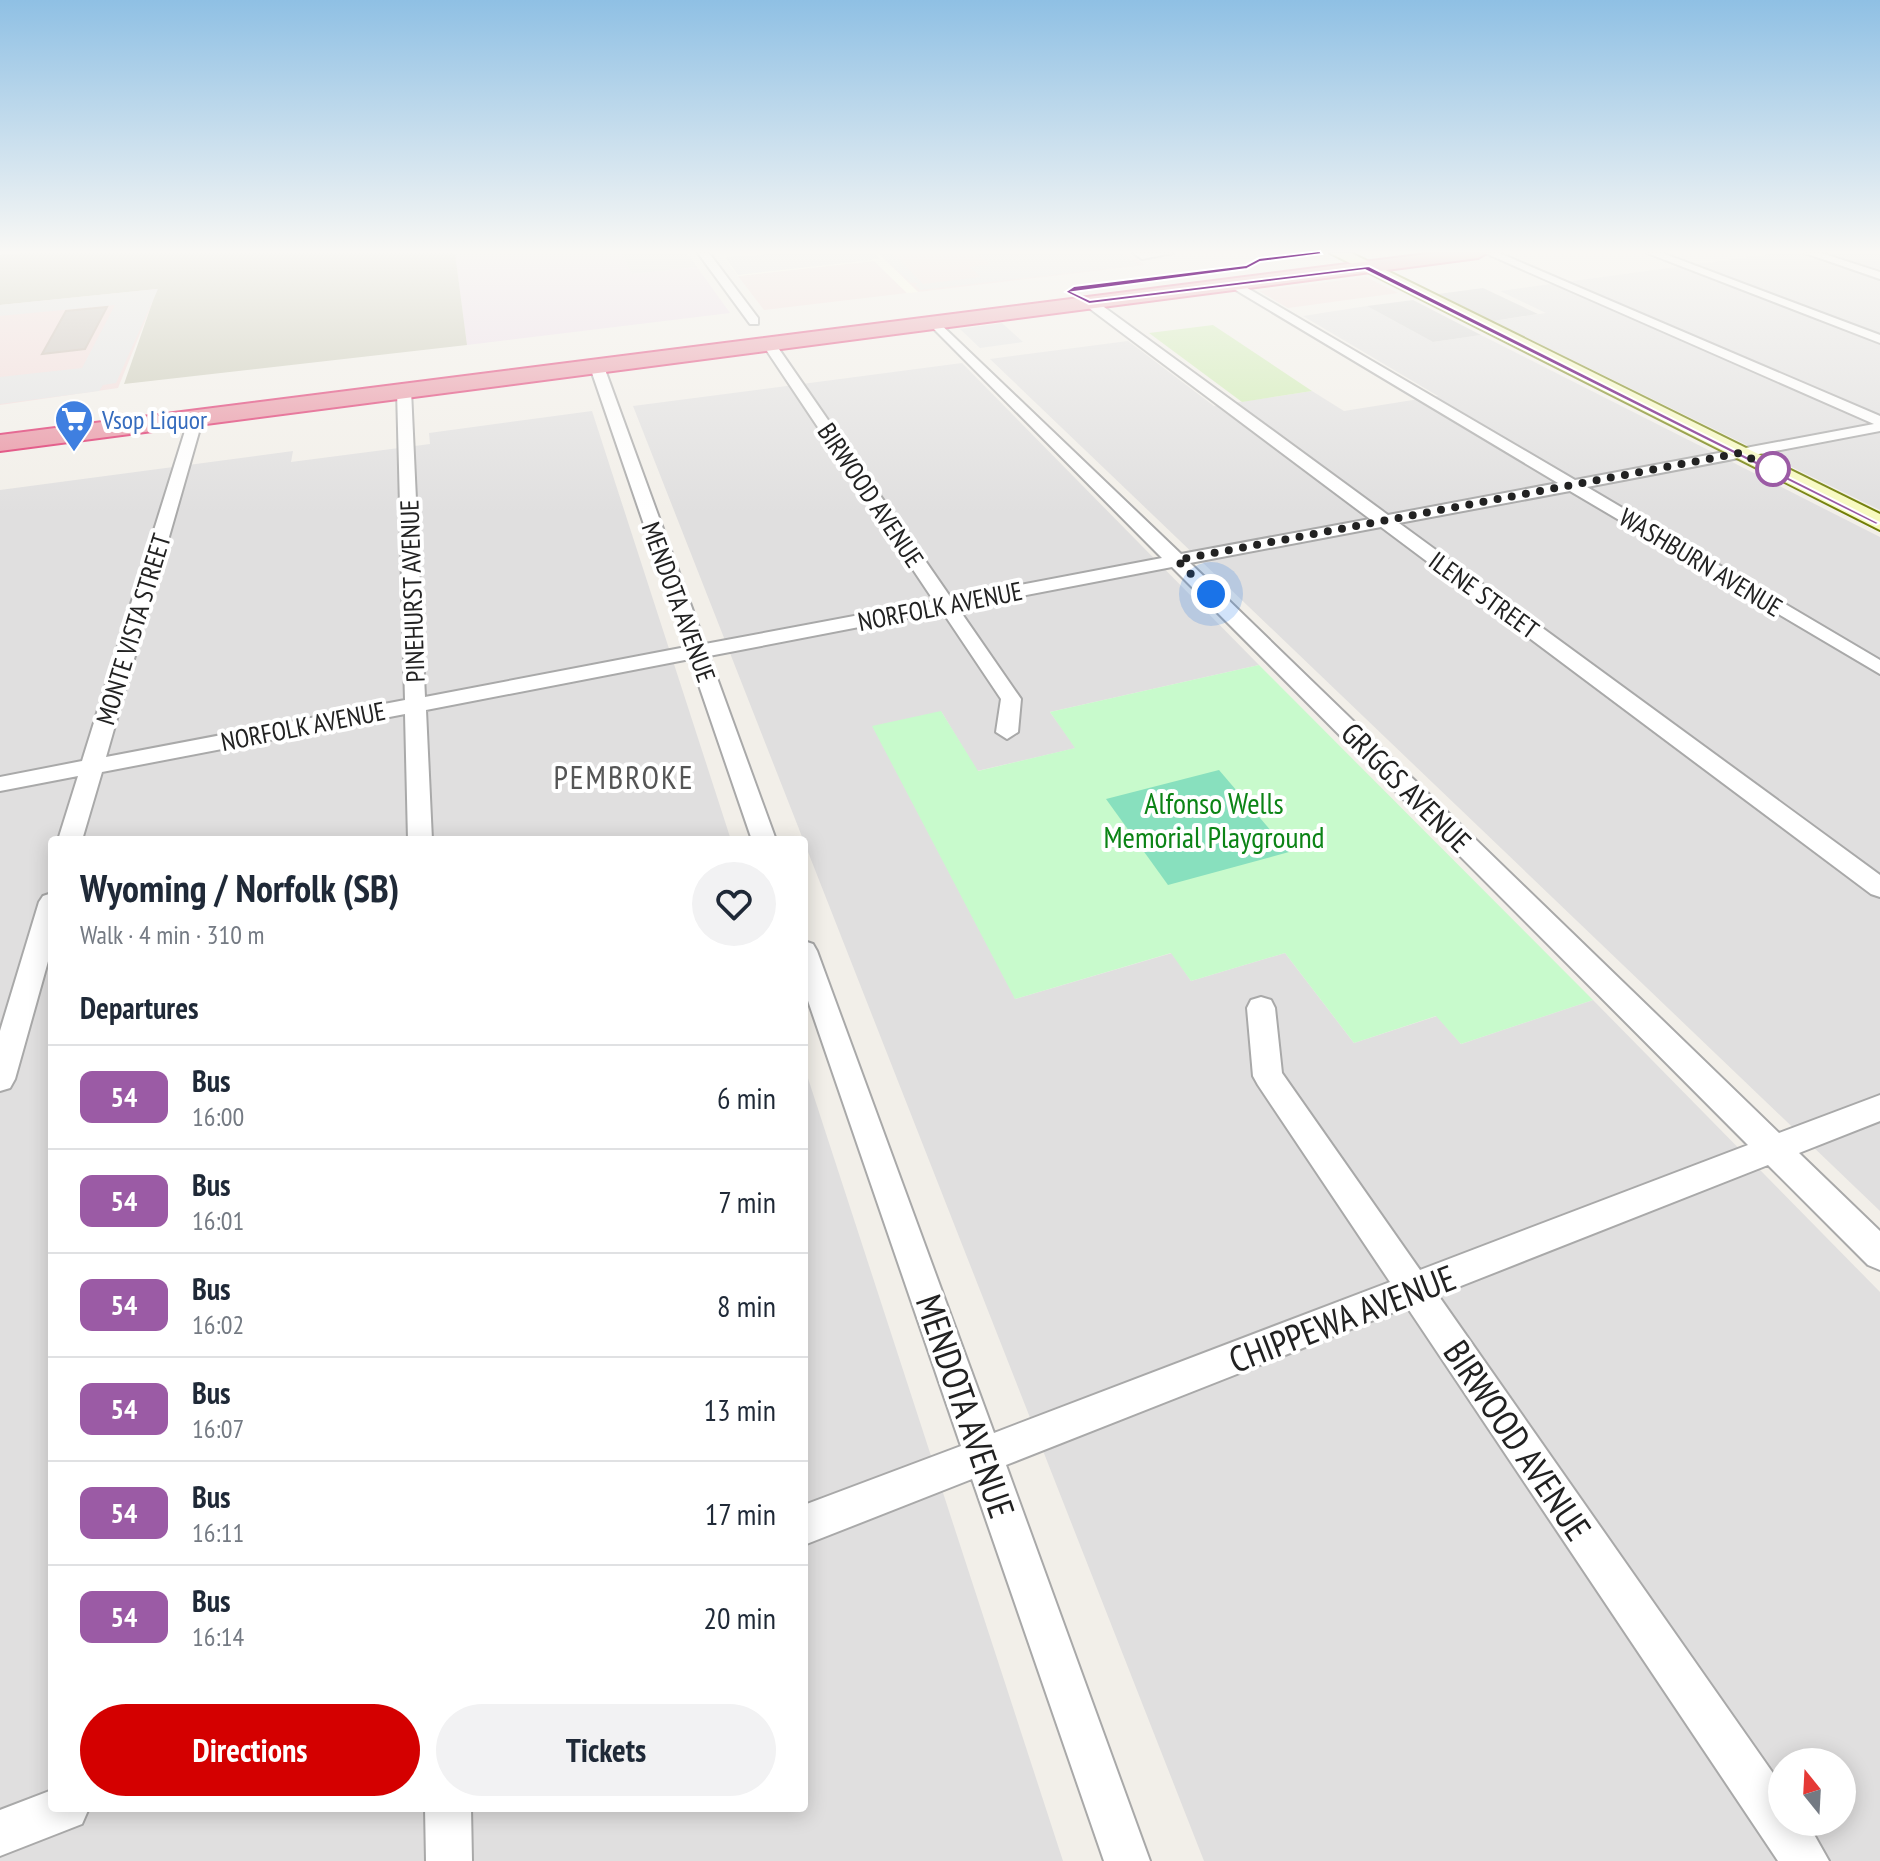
<!DOCTYPE html>
<html lang="en">
<head>
<meta charset="utf-8">
<style>
	:root { --surface:#fff; --page:#f2f2f3; --text:#1f2937; --muted:#747a83; --line:#e0e1e3; --accent:#d40000 }
	body { margin:0; font-family:"PT Sans Narrow",sans-serif; background:var(--page); color:var(--text); height:100vh; display:flex; flex-direction:column; font-size:30px; white-space:nowrap }
	* { box-sizing:border-box; margin:0 }
	p { font-size:26px; color:var(--muted) }
	.icon { flex:none; width:44px; height:44px; fill:none; stroke:currentColor; stroke-width:2; stroke-linecap:round; stroke-linejoin:round }
	.map { position:relative; flex:1; overflow:hidden }
	.details { position:absolute; left:48px; top:836px; width:760px; height:976px; display:flex; flex-direction:column; background:var(--surface); border-radius:8px; box-shadow:0 4px 20px #0003 }
	.details>* { flex:none }
	.badge { padding:0 16px; border-radius:12px; font-size:28px; line-height:52px }
	.needle { width:52px; rotate:342deg }
	.controls { position:absolute; left:1768px; top:1748px; display:grid; gap:16px }
	.controls a { display:grid; place-items:center; width:88px; height:88px; border-radius:50%; background:var(--surface); box-shadow:0 4px 20px #0003; font-size:40px }
	.you { position:absolute; width:40px; height:40px; margin:-20px; border:6px solid #fff; border-radius:50%; background:#1a73e8; box-shadow:0 0 0 12px #1a73e833 }
	.map>.badge { position:absolute; translate:-50% -50%; box-shadow:0 0 0 4px #fff }
	h2 { padding:0 32px; font-size:30px; line-height:72px }
	.round { display:grid; place-items:center; flex:none; width:84px; height:84px; border-radius:42px; background:var(--page) }
	.overview { display:flex; align-items:center; justify-content:space-between; height:136px; padding:0 32px }
	h1 { font-size:38px; font-weight:700; line-height:60px }
	.action { display:flex; gap:16px; margin-top:auto; padding:16px 32px }
	.action a { flex:1; height:92px; border-radius:48px; background:var(--accent); color:#fff; font-size:32px; font-weight:700; line-height:92px; text-align:center }
	.action a+a { background:var(--page); color:var(--text) }
	ul { padding:0; list-style:none }
	li { display:flex; align-items:center; gap:24px; height:104px; padding:0 32px; border-top:2px solid var(--line) }
	li div { flex:1 }
	li b { display:block; font-size:30px }
	li em { font-style:normal }
	li .badge { min-width:88px; font-weight:700; text-align:center }
	.map>svg:first-child { display:block }
	.residential { fill:#e0dfdf; fill-rule:evenodd }
	.commercial { fill:#f2dad9 }
	.industrial { fill:#ebdbe8 }
	.education { fill:#ffffe5 }
	.religious { fill:#d0d0d0 }
	.construction { fill:#c7c7b4 }
	.grass { fill:#cdebb0 }
	.park { fill:#c8facc }
	.pitch { fill:#88e0be }
	.parking { fill:#e2e2e2 }
	.building { fill:#c7bfb8; stroke:#c4b6ab; stroke-width:2 }
	.lines { fill:none; stroke-linecap:round; stroke-linejoin:round }
	.street-casing { stroke:#a9a9a9; stroke-width:4 }
	.secondary-casing { stroke:#707d05; stroke-width:4 }
	.highway-casing { stroke:#dc2a67; stroke-width:4 }
	.street { fill:#fff; fill-rule:evenodd }
	.secondary { fill:#f7fabf; fill-rule:evenodd }
	.highway { fill:#e892a2; fill-rule:evenodd }
	.line { fill:#9b5ba5; stroke:#fff; stroke-width:2 }
	.walk { stroke:#222; stroke-width:8; stroke-dasharray:0 14.4 }
	.stop-dot { fill:#fff; stroke:#9b5ba5; stroke-width:4 }
	.labels { text-anchor:middle; dominant-baseline:central; stroke-width:8; stroke-linejoin:round; paint-order:stroke }
	.far-shop-label { font-size:26px; fill:#366cbe; stroke:#fff; text-anchor:start }
	.far-street-label { font-size:26px; fill:#222; stroke:#fff }
	.street-label { font-size:30px; fill:#222; stroke:#fff }
	.park-label { font-size:30px; fill:#0c8416; stroke:#fff }
	.neighbourhood-label { font-size:32px; letter-spacing:2px; fill:#555; stroke:#fff }
	.near-street-label { font-size:36px; fill:#222; stroke:#fff }
</style>
</head>
<body>
<div class="map">
<svg width="1880" height="1861" viewBox="0 0 1880 1861">
	<rect width="100%" height="100%" fill="#f2efe9"/>
	<path class="residential" d="M 621,253 L 687,253 L 697,267 L 632,274 Z
		M 1778,253 L 1880,253 L 1880,510 L 1493,321 L 1546,313 L 1500,291 Z
		M 1367,306 L 1433,342 L 1481,335 L 1880,537 L 1880,1211 L 990,359 L 1128,341 L 1214,406 L 1312,391 L 1344,411 L 1438,396 L 1303,316 Z
		M 962,363 L 1259,665 L 1050,712 L 1076,748 L 977,771 L 941,711 L 1015,999 L 1172,953 L 1191,981 L 1285,953 L 1354,1043 L 1437,1016 L 1461,1044 L 1593,1000 L 1880,1292 L 1880,1861 L 1204,1861 L 633,406 ZM 1782,1762 L 1842,1762 L 1842,1822 L 1782,1822 Z
		M 592,411 L 731,840 L 52,840 L 52,1808 L 804,1808 L 804,1066 L 1063,1861 L 0,1861 L 0,490 L 293,451 L 291,462 L 430,444 L 429,433 Z"/>
	<path class="commercial" d="M 878,253 L 1127,253 L 1145,265 L 918,292 Z
		M 874,261 L 907,293 L 764,310 L 738,276 Z
		M 1366,277 L 1398,293 L 1288,308 L 1259,291 Z
		M 158,289 L 118,388 L 0,405 L 0,305 Z"/>
	<path class="industrial" d="M 455,253 L 621,253 L 632,274 L 697,267 L 730,313 L 467,345 Z"/>
	<path class="education" d="M 720,253 L 878,253 L 918,292 L 907,293 L 874,261 L 738,276 Z"/>
	<path class="religious" d="M 1483,288 L 1538,314 L 1493,321 L 1438,294 Z
		M 1413,300 L 1481,335 L 1433,342 L 1367,306 Z"/>
	<path class="construction" d="M 19,253 L 455,253 L 467,345 L 124,384 L 157,289 L 0,305 L 0,255 Z"/>
	<path class="grass" d="M 1213,325 L 1312,391 L 1242,402 L 1149,333 Z"/>
	<path class="park" d="M 1259,665 L 1593,1000 L 1461,1044 L 1436,1016 L 1354,1043 L 1285,953 L 1191,981 L 1171,953 L 1015,999 L 872,726 L 941,711 L 978,771 L 1075,748 L 1050,712 Z"/>
	<path class="pitch" d="M 1219,770 L 1289,852 L 1168,885 L 1106,799 Z"/>
	<path class="parking" d="M 786,253 L 874,253 L 880,259 L 738,275 L 725,257 Z
		M 879,253 L 893,253 L 923,284 L 981,277 L 970,267 L 990,264 L 976,253 L 1122,253 L 1139,265 L 920,290 L 915,285 L 918,283 L 911,283 Z
		M 158,289 L 116,383 L 103,385 L 99,391 L 0,404 L 0,377 L 82,368 L 115,305 L 0,316 L 0,305 Z
		M 1002,323 L 1023,342 L 980,348 L 960,329 Z"/>
	<path class="building" d="M 107,307 L 85,349 L 42,354 L 66,311 Z"/>
	<g class="lines">
		<g class="street-casing">
			<path id="street" d="M 698,253 L 709,253 L 758,318 L 758,324 L 750,324 Z
				M 1133,253 L 1173,253 L 1142,259 Z
				M 1485,253 L 1499,253 L 1880,416 L 1880,431 L 1587,487 L 1880,660 L 1880,674 L 1570,491 L 1399,523 L 1880,875 L 1880,897 L 1871,894 L 1381,527 L 1190,563 L 1779,1133 L 1880,1095 L 1880,1121 L 1799,1153 L 1880,1231 L 1880,1270 L 1868,1265 L 1768,1165 L 1438,1295 L 1782,1786 L 1782,1822 L 1807,1822 L 1829,1861 L 1778,1861 L 1407,1307 L 1006,1465 L 1150,1861 L 1104,1861 L 972,1479 L 804,1545 L 804,1505 L 961,1446 L 804,989 L 804,941 L 813,944 L 817,951 L 994,1433 L 1390,1282 L 1258,1085 L 1253,1076 L 1247,1008 L 1251,1000 L 1261,997 L 1271,1000 L 1275,1008 L 1282,1073 L 1420,1270 L 1748,1145 L 1172,567 L 958,608 L 1021,699 L 1018,732 L 1007,739 L 996,732 L 1001,699 L 942,611 L 709,656 L 776,840 L 752,840 L 690,659 L 426,710 L 432,840 L 408,840 L 405,714 L 102,772 L 82,840 L 58,840 L 78,776 L 0,791 L 0,777 L 82,761 L 189,418 L 196,414 L 203,418 L 106,757 L 405,700 L 397,390 L 404,386 L 411,390 L 425,697 L 686,647 L 589,364 L 596,360 L 603,364 L 705,644 L 934,601 L 761,342 L 767,338 L 772,339 L 951,598 L 1162,558 L 929,324 L 927,321 L 933,317 L 1181,554 L 1370,519 L 1085,305 L 1085,299 L 1093,299 L 1388,515 L 1558,483 L 1229,286 L 1229,282 L 1237,282 L 1575,480 L 1874,424 Z
				M 1647,253 L 1662,253 L 1880,335 L 1880,343 Z
				M 1805,253 L 1821,253 L 1880,272 L 1880,279 Z
				M 52,893 L 52,947 L 15,1079 L 10,1088 L 0,1091 L 0,1031 L 39,902 L 43,896 Z
				M 52,1790 L 52,1808 L 89,1808 L 82,1824 L 0,1856 L 0,1810 Z
				M 425,1808 L 471,1808 L 472,1861 L 426,1861 Z"/>
		</g>
		<g class="secondary-casing">
			<path id="secondary" d="M 1330,253 L 1351,253 L 1880,514 L 1880,530 Z"/>
		</g>
		<g class="highway-casing">
			<path id="highway" d="M 1434,253 L 1487,253 L 1478,258 L 0,451 L 0,435 Z"/>
		</g>
		<use href="#street" class="street"/>
		<use href="#secondary" class="secondary"/>
		<use href="#highway" class="highway"/>
	</g>
	<linearGradient id="sky" x2="0" y2="1"><stop stop-color="#8fc0e4"/><stop offset="0.49" stop-color="#f9f8f5"/><stop offset="1" stop-color="#f9f8f5" stop-opacity="0"/></linearGradient>
	<rect width="1880" height="514" fill="url(#sky)"/>
	<path class="line" d="M 1320,251 L 1322,254 L 1260,262 L 1247,269 L 1073,292 L 1090,300 L 1369,266 L 1880,523 L 1876,525 L 1365,270 L 1089,304 L 1065,292 L 1074,286 L 1246,265 L 1259,258 Z"/>
	<g class="lines">
		<path class="walk" d="M 1211,594 L 1177,560 L 1740,453 L 1773,469"/>
	</g>
	<defs>
		<g id="supermarket-pin" transform="scale(2)"><path d="M0 17L-7.5 6A9.5 9.5 0 1 1 7.5 6Z" fill="#3f7fe0" stroke="#fff"/><path d="M-6-5.5h2.5l.6 2H6L4.5 2H-2.5L-4.4-4H-6ZM-1.5 3.2a1.3 1.3 0 1 0 .1 0ZM3 3.2a1.3 1.3 0 1 0 .1 0Z" fill="#fff"/></g>
	</defs>
	<g fill-rule="evenodd">
		<use href="#supermarket-pin" x="74" y="419"/>
	</g>
	<circle class="stop-dot" cx="1773" cy="469" r="16"/>
	<g class="labels">
		<g class="far-shop-label">
			<text x="102" y="419">Vsop Liquor</text>
		</g>
		<g class="far-street-label">
			<text transform="translate(871 495) rotate(56)">BIRWOOD AVENUE</text>
			<text transform="translate(1701 562) rotate(31)">WASHBURN AVENUE</text>
			<text transform="translate(412 591) rotate(-92)">PINEHURST AVENUE</text>
			<text transform="translate(1484 595) rotate(36)">ILENE STREET</text>
			<text transform="translate(679 602) rotate(70)">MENDOTA AVENUE</text>
			<text transform="translate(940 606) rotate(-11)">NORFOLK AVENUE</text>
			<text transform="translate(133 629) rotate(-73)">MONTE VISTA STREET</text>
			<text transform="translate(303 726) rotate(-11)">NORFOLK AVENUE</text>
		</g>
		<g class="street-label">
			<text transform="translate(1407 787) rotate(45)">GRIGGS AVENUE</text>
		</g>
		<g class="park-label">
			<text x="1214" y="802">Alfonso Wells<tspan x="1214" dy="34">Memorial Playground</tspan></text>
		</g>
		<g class="neighbourhood-label">
			<text x="624" y="777">PEMBROKE</text>
		</g>
		<g class="near-street-label">
			<text transform="translate(1342 1318) rotate(-21)">CHIPPEWA AVENUE</text>
			<text transform="translate(966 1406) rotate(71)">MENDOTA AVENUE</text>
			<text transform="translate(1518 1440) rotate(56)">BIRWOOD AVENUE</text>
		</g>
	</g>
</svg>
<div class="controls">
<a><svg class="needle" viewBox="-14 -14 28 28"><path d="M0-13l5 13h-10z" fill="#e53935"/><path d="M0 13l5-13h-10z" fill="#747a83"/></svg></a>
</div>
<div class="you" style="left:1211px;top:594px"></div>
<section class="details">
<div class="overview"><div><h1>Wyoming / Norfolk (SB)</h1><p>Walk · 4 min · 310 m</p></div><a class="round"><svg class="icon" aria-label="heart" viewBox="0 0 24 24"><path d="M12 20l-8-8c-3-5 5-10 8-4 3-6 11-1 8 4z"/></svg></a></div>
<h2>Departures</h2>
<ul>
<li><span class="badge" style="background:#9b5ba5;color:#fff">54</span><div><b>Bus</b><p>16:00</p></div><em>6 min</em></li>
<li><span class="badge" style="background:#9b5ba5;color:#fff">54</span><div><b>Bus</b><p>16:01</p></div><em>7 min</em></li>
<li><span class="badge" style="background:#9b5ba5;color:#fff">54</span><div><b>Bus</b><p>16:02</p></div><em>8 min</em></li>
<li><span class="badge" style="background:#9b5ba5;color:#fff">54</span><div><b>Bus</b><p>16:07</p></div><em>13 min</em></li>
<li><span class="badge" style="background:#9b5ba5;color:#fff">54</span><div><b>Bus</b><p>16:11</p></div><em>17 min</em></li>
<li><span class="badge" style="background:#9b5ba5;color:#fff">54</span><div><b>Bus</b><p>16:14</p></div><em>20 min</em></li>
</ul>
<div class="action"><a>Directions</a><a>Tickets</a></div>
</section>
</div>
</body>
</html>
